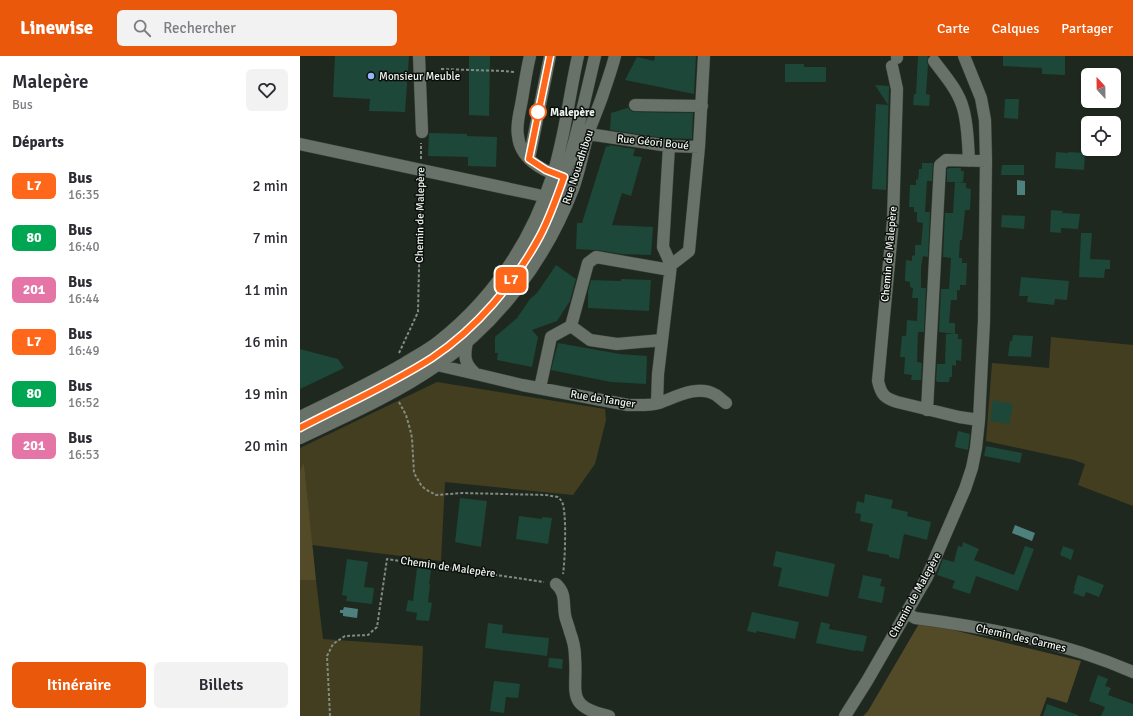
<!DOCTYPE html>
<html lang="fr">
<head>
<meta charset="utf-8">
<style>
	:root { --surface:#fff; --page:#f2f2f3; --text:#2b2b33; --muted:#7c7c81; --accent:#ea580c }
	body { margin:0; font-family:Signika,sans-serif; background:var(--page); color:var(--text); height:100vh; display:flex; flex-direction:column; font-size:15px; white-space:nowrap }
	* { box-sizing:border-box; margin:0 }
	p { font-size:13px; color:var(--muted) }
	.icon { flex:none; width:22px; height:22px; fill:none; stroke:currentColor; stroke-width:2; stroke-linecap:round; stroke-linejoin:round }
	.map { position:relative; flex:1; overflow:hidden }
	.drawer { display:flex; flex-direction:column; background:var(--surface); width:300px }
	.drawer>* { flex:none }
	.badge { padding:0 8px; border-radius:6px; font-size:14px; line-height:26px }
	.needle { width:26px; rotate:338deg }
	.controls { position:absolute; left:781px; top:12px; display:grid; gap:8px }
	.controls a { display:grid; place-items:center; width:40px; height:40px; border-radius:6px; background:var(--surface); box-shadow:0 1px 3px #0004; font-size:20px }
	.map>.badge { position:absolute; translate:-50% -50%; box-shadow:0 0 0 2px #fff }
	h2 { padding:0 12px; font-size:15px; line-height:36px }
	.round { display:grid; place-items:center; flex:none; width:42px; height:42px; border-radius:6px; background:var(--page) }
	.head { display:flex; align-items:center; justify-content:space-between; height:68px; padding:0 12px }
	h1 { font-size:19px; font-weight:600; line-height:30px }
	.button { display:flex; gap:8px; margin-top:auto; padding:8px 12px }
	.button a { flex:1; height:46px; border-radius:6px; background:var(--accent); color:#fff; font-size:16px; font-weight:600; line-height:46px; text-align:center }
	.button a+a { background:var(--page); color:var(--text) }
	ul { padding:0; list-style:none }
	li { display:flex; align-items:center; gap:12px; height:52px; padding:0 12px }
	li div { flex:1 }
	li b { display:block; font-size:15px }
	li em { font-style:normal }
	li .badge { min-width:44px; font-weight:700; text-align:center }
	header { display:flex; align-items:center; gap:24px; box-sizing:border-box; height:56px; padding:0 20px; background:var(--accent); color:#fff }
	header strong { font-size:19px }
	nav { display:flex; gap:22px; margin-inline-start:auto; font-size:14px }
	.search { width:280px; height:36px; background:var(--page); display:flex; align-items:center; gap:10px; box-sizing:border-box; padding:0 14px; border-radius:6px; color:var(--muted); font-size:15px }
	main { display:flex; flex:1; min-height:0 }
	.map>svg:first-child { display:block }
	.green { fill:#443e21 }
	.forest { fill:#534b28 }
	.water { fill:#4e807e }
	.building { fill:#1c4739 }
	.lines { fill:none; stroke-linecap:round; stroke-linejoin:round }
	.minor-casing { stroke:#3b423b; stroke-width:13 }
	.path { stroke:#838a83; stroke-width:2; stroke-dasharray:3 2; stroke-linecap:butt }
	.minor { stroke:#687268; stroke-width:12 }
	.line-casing { stroke:#fff; stroke-width:9 }
	.line { stroke:#ff671b; stroke-width:6 }
	.poi-dot { fill:#96b6fd; stroke:#0b0f0c; stroke-width:1.5 }
	.stop-dot { fill:#fff; stroke:#ff671b; stroke-width:2 }
	.labels { text-anchor:middle; dominant-baseline:central; stroke-width:3; stroke-linejoin:round; paint-order:stroke }
	.poi-label { font-size:11px; fill:#eef4ee; stroke:#0b0f0c; text-anchor:start }
	.stop-label { font-size:11px; font-weight:bold; fill:#eef4ee; stroke:#0b0f0c; text-anchor:start }
	.street-label { font-size:11px; fill:#eef4ee; stroke:#0b0f0c }
</style>
</head>
<body>
<header>
<strong>Linewise</strong>
<div class="search"><svg class="icon" aria-label="search" viewBox="0 0 24 24"><circle cx="10" cy="10" r="6"/><path d="M15 15l6 6"/></svg>Rechercher</div>
<nav><a>Carte</a><a>Calques</a><a>Partager</a></nav>
</header>
<main>
<section class="drawer">
<div class="head"><div><h1>Malepère</h1><p>Bus</p></div><a class="round"><svg class="icon" aria-label="heart" viewBox="0 0 24 24"><path d="M12 20l-8-8c-3-5 5-10 8-4 3-6 11-1 8 4z"/></svg></a></div>
<h2>Départs</h2>
<ul>
<li><span class="badge" style="background:#ff671b;color:#fff">L7</span><div><b>Bus</b><p>16:35</p></div><em>2 min</em></li>
<li><span class="badge" style="background:#00a651;color:#fff">80</span><div><b>Bus</b><p>16:40</p></div><em>7 min</em></li>
<li><span class="badge" style="background:#e675a7;color:#fff">201</span><div><b>Bus</b><p>16:44</p></div><em>11 min</em></li>
<li><span class="badge" style="background:#ff671b;color:#fff">L7</span><div><b>Bus</b><p>16:49</p></div><em>16 min</em></li>
<li><span class="badge" style="background:#00a651;color:#fff">80</span><div><b>Bus</b><p>16:52</p></div><em>19 min</em></li>
<li><span class="badge" style="background:#e675a7;color:#fff">201</span><div><b>Bus</b><p>16:53</p></div><em>20 min</em></li>
</ul>
<div class="button"><a>Itinéraire</a><a>Billets</a></div>
</section>
<div class="map">
<svg width="833" height="660" viewBox="0 0 833 660">
	<rect width="100%" height="100%" fill="#1f281f"/>
	<path class="green" d="M 751,281 L 833,289 L 833,450 L 778,429 L 785,408 L 774,404 L 686,385 L 692,307 L 749,312 Z
		M 137,326 L 305,353 L 306,364 L 295,408 L 273,439 L 145,426 L 141,505 L 12,489 L 4,408 L 0,414 L 0,392 Z
		M 0,524 L 16,524 L 23,583 L 123,590 L 120,660 L 0,660 Z"/>
	<path class="forest" d="M 4,407 L 16,524 L 0,524 L 0,414 Z
		M 620,566 L 781,605 L 767,647 L 747,641 L 740,660 L 563,660 L 568,655 Z"/>
	<path class="water" d="M 717,124 L 725,125 L 725,139 L 717,139 Z
		M 715,469 L 735,477 L 732,485 L 712,477 Z
		M 44,551 L 58,553 L 57,562 L 43,560 L 43,557 L 40,557 L 40,554 L 43,554 Z"/>
	<path class="building" d="M 35,0 L 109,0 L 105,56 L 69,55 L 70,43 L 33,41 Z
		M 169,0 L 190,0 L 189,60 L 169,59 Z
		M 355,0 L 396,0 L 394,38 L 325,24 L 337,1 L 354,5 Z
		M 618,0 L 628,0 L 627,6 L 628,9 L 626,38 L 630,39 L 629,50 L 613,49 L 614,38 L 616,38 Z
		M 703,0 L 765,0 L 765,19 L 742,18 L 742,12 L 703,10 Z
		M 485,8 L 504,8 L 504,11 L 526,11 L 526,26 L 485,26 Z
		M 575,29 L 589,30 L 589,34 L 586,134 L 572,133 L 576,48 L 588,49 Z
		M 705,43 L 719,43 L 718,63 L 704,62 Z
		M 327,52 L 328,52 L 331,55 L 335,56 L 393,57 L 392,83 L 364,82 L 310,74 L 311,57 Z
		M 129,77 L 167,78 L 167,80 L 197,81 L 196,111 L 168,110 L 168,101 L 128,100 Z
		M 309,89 L 335,93 L 333,100 L 342,101 L 331,140 L 322,137 L 312,169 L 353,171 L 351,199 L 321,198 L 297,194 L 293,194 L 276,193 L 277,167 L 282,167 L 306,90 L 309,91 Z
		M 756,96 L 768,97 L 769,96 L 785,97 L 784,114 L 755,112 Z
		M 622,107 L 633,107 L 632,125 L 627,125 L 625,156 L 630,156 L 628,201 L 623,200 L 621,211 L 621,232 L 626,232 L 624,276 L 618,276 L 617,306 L 622,307 L 621,324 L 611,324 L 612,319 L 604,318 L 605,301 L 600,301 L 602,280 L 606,280 L 607,264 L 617,265 L 618,242 L 612,242 L 613,232 L 610,231 L 610,226 L 605,225 L 605,221 L 606,204 L 612,205 L 612,200 L 615,199 L 615,189 L 621,189 L 623,167 L 617,166 L 617,156 L 614,156 L 614,151 L 609,151 L 610,129 L 616,129 L 616,123 L 618,124 L 619,113 L 622,113 Z
		M 702,109 L 724,109 L 724,119 L 701,119 Z
		M 649,112 L 661,112 L 661,115 L 664,115 L 663,126 L 647,126 L 647,113 Z
		M 655,126 L 666,127 L 666,132 L 671,133 L 670,154 L 665,154 L 662,184 L 660,184 L 659,202 L 662,202 L 662,207 L 667,207 L 666,229 L 660,229 L 660,234 L 657,234 L 657,244 L 651,244 L 649,267 L 655,267 L 655,278 L 639,276 L 641,233 L 649,233 L 651,202 L 643,201 L 645,157 L 653,157 Z
		M 751,154 L 763,155 L 762,157 L 780,158 L 778,173 L 761,172 L 761,177 L 750,176 Z
		M 702,159 L 725,160 L 724,173 L 701,171 Z
		M 781,177 L 792,177 L 790,203 L 810,204 L 810,213 L 805,213 L 804,222 L 779,221 Z
		M 256,209 L 276,223 L 270,245 L 257,265 L 232,274 L 238,281 L 232,311 L 197,304 L 198,297 L 195,297 L 195,281 L 217,262 L 230,243 L 237,237 Z
		M 721,221 L 769,225 L 767,244 L 755,243 L 754,249 L 727,246 L 728,240 L 719,240 Z
		M 321,223 L 351,224 L 349,255 L 288,252 L 288,235 L 291,224 L 321,225 Z
		M 646,278 L 658,278 L 658,283 L 662,283 L 661,305 L 656,304 L 656,310 L 652,309 L 652,321 L 650,321 L 649,326 L 638,326 L 636,325 L 637,308 L 645,308 Z
		M 713,279 L 733,280 L 731,301 L 708,300 L 710,285 L 712,285 Z
		M 258,287 L 320,298 L 347,300 L 346,328 L 311,326 L 251,314 Z
		M 0,293 L 38,303 L 44,312 L 0,333 Z
		M 693,344 L 713,348 L 709,368 L 690,365 Z
		M 658,375 L 670,378 L 668,394 L 655,391 L 655,389 Z
		M 686,390 L 722,397 L 720,407 L 684,400 Z
		M 565,438 L 593,444 L 591,452 L 608,456 L 607,460 L 631,466 L 627,484 L 604,478 L 599,503 L 589,501 L 589,499 L 567,495 L 573,468 L 560,465 L 561,458 L 555,457 L 557,445 L 564,447 Z
		M 160,442 L 187,445 L 181,491 L 155,486 Z
		M 219,460 L 242,463 L 242,461 L 252,462 L 248,488 L 216,483 Z
		M 663,486 L 679,493 L 674,504 L 714,519 L 725,490 L 734,493 L 718,535 L 676,520 L 670,538 L 652,532 L 655,525 L 637,519 L 643,503 L 654,506 L 658,490 L 662,491 Z
		M 763,490 L 774,494 L 771,504 L 760,499 Z
		M 476,495 L 535,508 L 528,541 L 478,530 L 482,512 L 473,510 Z
		M 47,503 L 68,506 L 64,531 L 74,532 L 72,548 L 46,545 L 47,540 L 42,539 Z
		M 117,512 L 131,514 L 129,528 L 130,529 L 128,546 L 132,547 L 129,565 L 116,564 L 117,557 L 106,555 L 108,544 L 113,545 Z
		M 563,519 L 582,523 L 580,530 L 585,531 L 582,547 L 558,542 Z
		M 778,519 L 804,529 L 799,541 L 786,536 L 784,541 L 773,537 L 775,532 L 774,532 Z
		M 452,556 L 499,566 L 495,583 L 457,575 L 456,577 L 447,575 Z
		M 521,566 L 530,568 L 529,573 L 567,580 L 563,596 L 556,594 L 556,595 L 516,587 Z
		M 188,567 L 203,569 L 202,577 L 249,582 L 247,600 L 185,592 Z
		M 249,602 L 263,603 L 262,613 L 248,611 Z
		M 798,619 L 808,623 L 805,630 L 811,632 L 808,639 L 833,648 L 833,660 L 801,660 L 805,651 L 789,645 Z
		M 194,625 L 220,628 L 218,642 L 206,641 L 204,657 L 190,655 Z
		M 747,648 L 778,659 L 777,660 L 743,660 Z"/>
	<g class="lines">
		<g class="minor-casing">
			<path id="minor" d="M 119,0 L 122,76
				M 230,0 C 226,16 224,33 221,49 C 219,59 216,70 218,80 C 220,102 241,114 260,120
				M 597,2 L 597,0
				M 634,5 C 645,20 658,34 663,52 C 668,69 668,88 669,105
				M 592,10 L 597,33 L 593,164 L 578,325 C 581,338 584,342 597,346 L 659,361 L 679,364
				M 335,49 L 402,50
				M 288,78 L 369,90 L 399,91 L 404,0
				M 0,88 L 238,139 L 244,142
				M 369,90 L 363,191 L 371,209
				M 229,103 L 250,0
				M 271,270 L 288,207 L 296,201 L 370,214
				M 167,286 C 164,300 164,308 176,318
				M 137,309 L 176,318 L 222,329 L 328,349 C 338,349 349,350 359,347 C 376,341 398,328 416,339 C 419,341 423,345 426,347
				M 240,332 L 251,281 L 271,270 L 290,284 L 317,288 L 362,284
				M 357,347 L 358,318 L 371,209 L 389,195 L 399,91
				M 627,354 L 640,109 L 646,104 L 686,105
				M 0,361 C 35,344 71,327 105,307 C 116,300 128,294 138,286 C 194,242 231,186 253,118 C 265,80 269,40 278,0
				M 0,372 C 45,349 92,329 133,301 C 177,270 216,227 240,179 C 268,125 281,59 295,0
				M 0,382 C 46,360 94,339 136,310 C 199,267 246,203 273,133 C 280,114 283,94 289,75 C 294,61 300,48 304,35 C 308,23 312,12 315,0
				M 256,528 C 266,537 263,546 265,559 C 266,565 269,571 270,576 C 273,584 275,593 275,601 C 278,636 264,650 309,660
				M 607,557 L 615,562 C 690,572 764,586 833,616
				M 545,660 L 567,625 L 627,521 L 665,433 L 672,412 L 676,392 L 679,364 L 684,265 L 686,105 L 685,64 L 681,42 L 664,0"/>
		</g>
		<path class="path" d="M 141,13 L 203,15 L 215,16
			M 121,103 L 121,87
			M 99,297 L 118,256 L 121,125
			M 99,346 L 106,359 L 110,373 L 112,382 L 114,417 L 121,429 L 125,433 L 136,439 L 162,437 L 246,439 L 258,441 C 260,443 261,444 262,446 C 267,455 265,506 263,518
			M 30,660 L 27,600 L 33,588 L 45,580 L 68,579 L 77,571 L 87,503 L 244,526"/>
		<use href="#minor" class="minor"/>
	</g>
	<g class="lines">
		<g class="line-casing">
			<path id="line" d="M 0,372 C 44,349 90,329 132,302 C 177,272 214,228 240,180 C 250,161 257,141 264,121 L 246,114 L 229,103 L 250,0"/>
		</g>
		<use href="#line" class="line"/>
	</g>
	<circle class="poi-dot" cx="71" cy="20" r="4"/>
	<circle class="stop-dot" cx="238" cy="56" r="8"/>
	<g class="labels">
		<g class="poi-label">
			<text x="79" y="20">Monsieur Meuble</text>
		</g>
		<g class="stop-label">
			<text x="250" y="56">Malepère</text>
		</g>
		<g class="street-label">
			<text transform="translate(353 86) rotate(6)">Rue Géori Boué</text>
			<text transform="translate(278 111) rotate(-72)">Rue Nouadhibou</text>
			<text transform="translate(120 159) rotate(-89)">Chemin de Malepère</text>
			<text transform="translate(589 198) rotate(-85)">Chemin de Malepère</text>
			<text transform="translate(303 343) rotate(9)">Rue de Tanger</text>
			<text transform="translate(148 511) rotate(8)">Chemin de Malepère</text>
			<text transform="translate(615 539) rotate(-61)">Chemin de Malepère</text>
			<text transform="translate(721 582) rotate(13)">Chemin des Carmes</text>
		</g>
	</g>
</svg>
<div class="controls">
<a><svg class="needle" viewBox="-14 -14 28 28"><path d="M0-13l5 13h-10z" fill="#e53935"/><path d="M0 13l5-13h-10z" fill="#7c7c81"/></svg></a>
<a><svg class="icon" aria-label="locate" viewBox="0 0 24 24"><circle cx="12" cy="12" r="6"/><path d="M12 2v4M12 18v4M2 12h4M18 12h4"/></svg></a>
</div>
<b class="badge" style="left:211px;top:224px;background:#ff671b;color:#fff">L7</b>
</div>
</main>
</body>
</html>
